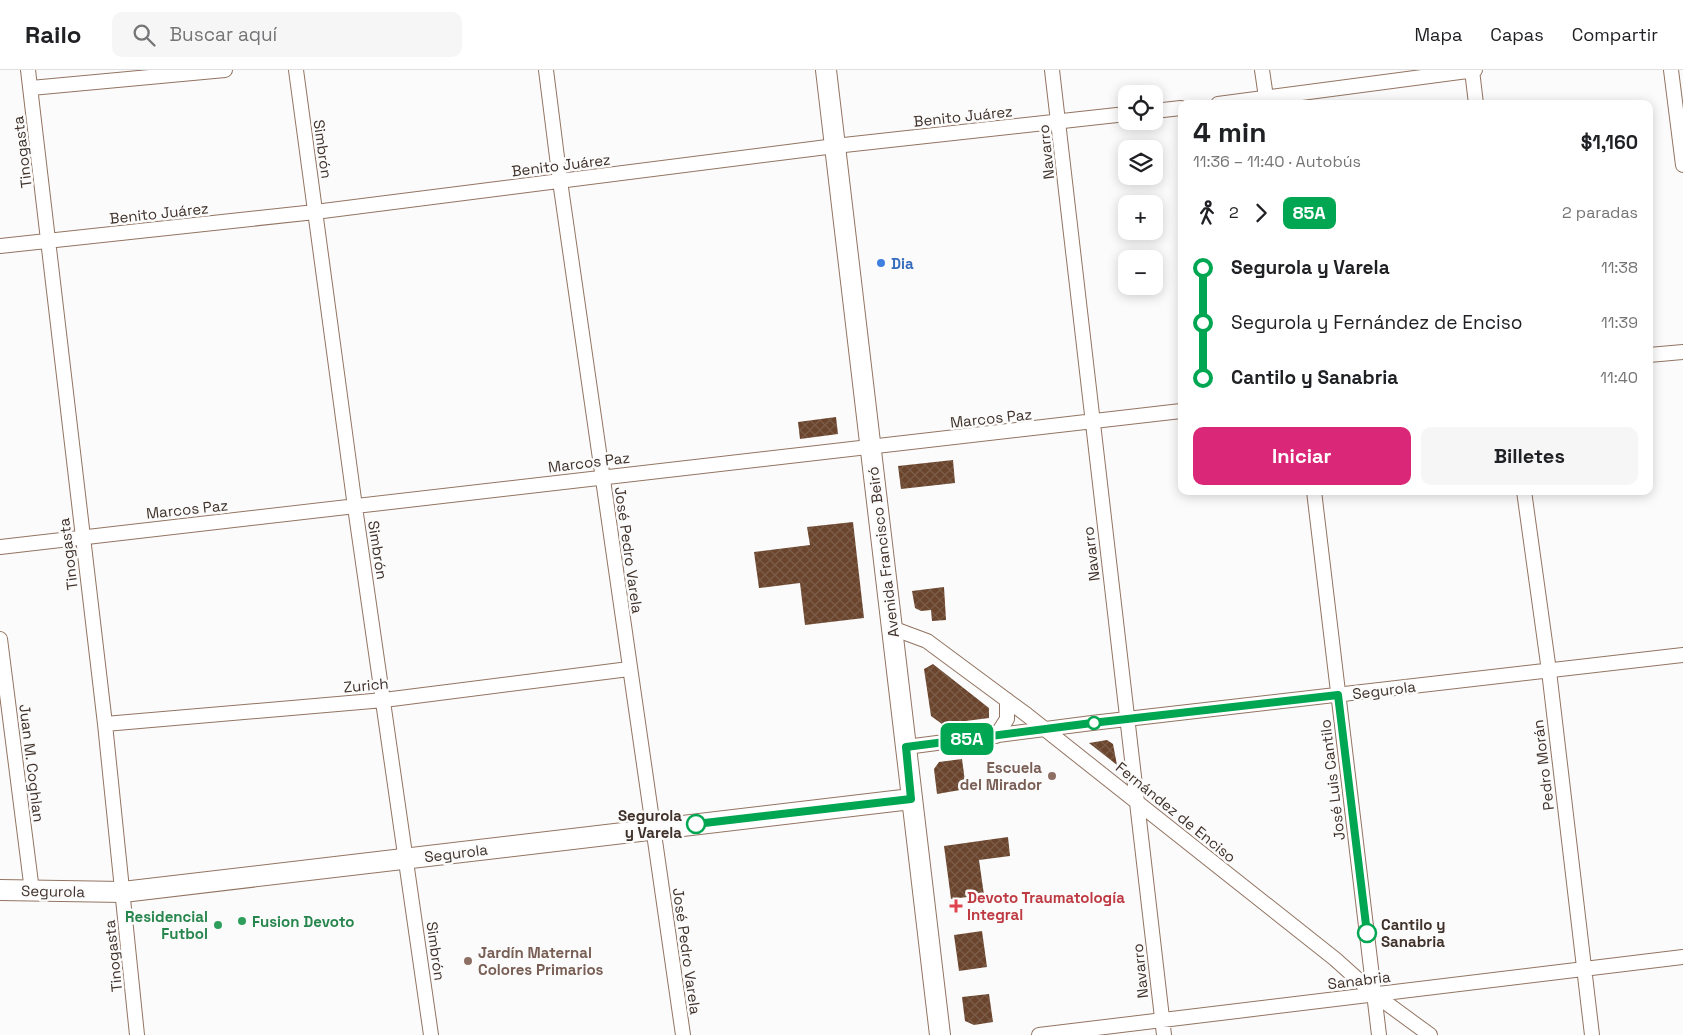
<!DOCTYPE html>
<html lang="es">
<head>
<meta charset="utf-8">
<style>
	:root { --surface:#fff; --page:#f6f6f6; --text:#202124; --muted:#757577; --line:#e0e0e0; --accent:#db2777 }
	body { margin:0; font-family:"Space Grotesk",sans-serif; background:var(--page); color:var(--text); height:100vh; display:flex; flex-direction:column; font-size:19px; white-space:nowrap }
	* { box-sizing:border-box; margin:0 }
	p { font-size:16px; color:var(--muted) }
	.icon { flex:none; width:28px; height:28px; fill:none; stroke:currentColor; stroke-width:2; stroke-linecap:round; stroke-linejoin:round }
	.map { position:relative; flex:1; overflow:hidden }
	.drawer { position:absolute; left:1178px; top:30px; width:475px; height:395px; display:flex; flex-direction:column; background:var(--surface); border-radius:10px; box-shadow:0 2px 12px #0003 }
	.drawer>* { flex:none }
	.badge { padding:0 10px; border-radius:8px; font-size:18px; line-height:32px }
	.buttons { position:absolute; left:1118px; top:15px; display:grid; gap:10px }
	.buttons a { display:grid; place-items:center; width:45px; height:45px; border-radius:10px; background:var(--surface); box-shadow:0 2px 12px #0003; font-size:25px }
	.map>.badge { position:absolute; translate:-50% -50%; box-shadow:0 0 0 2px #fff }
	.legs { display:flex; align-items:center; gap:8px; height:55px; padding:0 15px; font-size:16px }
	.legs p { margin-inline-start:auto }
	.overview { display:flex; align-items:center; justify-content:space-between; height:85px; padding:0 15px }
	h1 { font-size:28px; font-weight:600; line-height:38px }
	.cta { display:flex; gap:10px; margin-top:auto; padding:10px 15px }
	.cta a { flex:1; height:58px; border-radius:10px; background:var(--accent); color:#fff; font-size:20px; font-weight:600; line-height:58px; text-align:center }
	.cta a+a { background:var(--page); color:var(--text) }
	ul { padding:0 15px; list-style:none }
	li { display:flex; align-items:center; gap:18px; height:55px; font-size:19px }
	li i { display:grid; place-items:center; width:8px; height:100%; margin:0 6px; background:currentColor }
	li i::after { content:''; width:12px; height:12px; margin:-6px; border:4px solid; border-radius:50%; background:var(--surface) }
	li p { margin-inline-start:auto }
	li:first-child i { background:linear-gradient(#0000 50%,currentColor 0) }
	li:last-child i { background:linear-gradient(currentColor 50%,#0000 0) }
	header { display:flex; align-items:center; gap:30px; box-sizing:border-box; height:70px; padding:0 25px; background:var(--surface); border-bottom:1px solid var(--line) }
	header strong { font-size:24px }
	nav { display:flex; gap:28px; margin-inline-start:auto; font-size:18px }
	.search { width:350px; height:45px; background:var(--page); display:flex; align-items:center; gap:12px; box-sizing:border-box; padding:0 18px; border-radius:10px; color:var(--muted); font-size:19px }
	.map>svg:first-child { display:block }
	.building { fill:url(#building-cross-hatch) }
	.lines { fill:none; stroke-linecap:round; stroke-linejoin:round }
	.street-casing { stroke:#937462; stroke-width:16 }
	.secondary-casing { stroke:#937462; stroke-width:22 }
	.street { stroke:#fff; stroke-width:14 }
	.secondary { stroke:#fff; stroke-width:20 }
	.line-1-casing { stroke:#fff; stroke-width:11 }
	.line-1 { stroke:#00a651; stroke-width:8 }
	.shop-dot { fill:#3f7fe0; stroke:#fbfbfb; stroke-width:2 }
	.stop-1-dot { fill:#fff; stroke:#00a651; stroke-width:2.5 }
	.education-dot { fill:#8d6e63; stroke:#fbfbfb; stroke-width:2 }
	.health-dot { fill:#e0444e; stroke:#fbfbfb; stroke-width:2 }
	.leisure-dot { fill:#2e9e5b; stroke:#fbfbfb; stroke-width:2 }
	.labels { text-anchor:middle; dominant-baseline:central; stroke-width:5; stroke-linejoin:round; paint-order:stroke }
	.street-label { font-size:15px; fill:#3f312a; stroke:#fbfbfb }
	.shop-label { font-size:15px; font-weight:bold; fill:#366cbe; stroke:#fbfbfb; text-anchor:start }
	.education-label { font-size:15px; font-weight:bold; fill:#785e54; stroke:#fbfbfb; text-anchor:end }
	.stop-label { font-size:15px; font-weight:bold; fill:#3f312a; stroke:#fbfbfb; text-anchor:end }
	.health-label { font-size:15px; font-weight:bold; fill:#be3a42; stroke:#fbfbfb; text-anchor:start }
	.leisure-label { font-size:15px; font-weight:bold; fill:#27864d; stroke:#fbfbfb; text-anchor:end }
</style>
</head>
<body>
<header>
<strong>Railo</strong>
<div class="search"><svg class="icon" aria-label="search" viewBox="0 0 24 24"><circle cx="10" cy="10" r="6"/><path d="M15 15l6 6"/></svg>Buscar aquí</div>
<nav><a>Mapa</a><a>Capas</a><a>Compartir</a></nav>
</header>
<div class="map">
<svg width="1683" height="965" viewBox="0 0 1683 965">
	<defs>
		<pattern id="building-cross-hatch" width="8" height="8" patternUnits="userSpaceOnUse" patternTransform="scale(1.25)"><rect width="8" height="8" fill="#6a442c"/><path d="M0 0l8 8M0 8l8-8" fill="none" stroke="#7c5d49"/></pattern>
	</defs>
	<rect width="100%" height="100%" fill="#fbfbfb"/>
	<path class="building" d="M 836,347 L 838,364 L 800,369 L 798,352 Z
		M 953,390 L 955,413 L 901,419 L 898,396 Z
		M 853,452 L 864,548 L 805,555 L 800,513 L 759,518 L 754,482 L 810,475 L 807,457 Z
		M 944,517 L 946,550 L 932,551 L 931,540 L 921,541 L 915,538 L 912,521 Z
		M 933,594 L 989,638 L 989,648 L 942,654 L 931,646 L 924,599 Z
		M 1107,670 L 1113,674 L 1117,695 L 1089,673 Z
		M 962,689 L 966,719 L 937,724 L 934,699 L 939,692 Z
		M 1008,767 L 1010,786 L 979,790 L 984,825 L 951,829 L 944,776 Z
		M 982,861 L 987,897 L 959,901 L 954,865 Z
		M 989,924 L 993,952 L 974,955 L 965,951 L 962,927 Z"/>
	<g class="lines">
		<g class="street-casing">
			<path id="street" d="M 28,0 L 105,654 L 137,965
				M 296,0 L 355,437 L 431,965
				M 546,0 L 560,111 L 683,965
				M 1052,0 L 1164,965
				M 1262,0 L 1267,34
				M 1472,0 L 1476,34
				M 1671,0 L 1683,95
				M 31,18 L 225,0
				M 1218,34 L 1475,0
				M 1154,41 L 1181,38
				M 0,176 L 315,142 L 835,76 L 1126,44
				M 1649,285 L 1683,282
				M 1314,421 L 1379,965
				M 1524,421 L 1549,601 L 1592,965
				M 0,477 L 1181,341
				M 892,558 L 927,571 L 1027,645 L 1335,889 L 1374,924 L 1430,965
				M 0,569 L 32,821
				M 105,654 L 384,630 L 629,599
				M 996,666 L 1007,649 L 1007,630
				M 906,677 L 1092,653 L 1683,585
				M 1039,965 L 1683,887"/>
		</g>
		<g class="secondary-casing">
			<path id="secondary" d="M 826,0 L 940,965
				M 0,820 L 123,822 L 911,729"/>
		</g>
		<use href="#street" class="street"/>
		<use href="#secondary" class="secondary"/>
	</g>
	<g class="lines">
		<g class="line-1-casing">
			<path id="line-1" d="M 696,754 L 911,729 L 906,677 L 1092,653 L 1338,625 L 1367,863"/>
		</g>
		<use href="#line-1" class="line-1"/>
	</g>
	<circle class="shop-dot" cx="881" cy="193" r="5"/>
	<g class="stop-1-dot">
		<circle cx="1094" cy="653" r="6"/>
		<circle cx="696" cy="754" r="9"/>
		<circle cx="1367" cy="863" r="9"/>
	</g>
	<g class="education-dot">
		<circle cx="1052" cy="706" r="5"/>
		<circle cx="468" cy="891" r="5"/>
	</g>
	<path class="health-dot" d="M953.5 828.5h5v5h5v5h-5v5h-5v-5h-5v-5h5z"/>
	<g class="leisure-dot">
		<circle cx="242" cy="851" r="5"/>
		<circle cx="218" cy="855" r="5"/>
	</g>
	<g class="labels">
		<g class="street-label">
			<text transform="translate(963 46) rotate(-6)">Benito Juárez</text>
			<text transform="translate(323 79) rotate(82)">Simbrón</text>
			<text transform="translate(22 82) rotate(-97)">Tinogasta</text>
			<text transform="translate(1046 82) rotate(-96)">Navarro</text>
			<text transform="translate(561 95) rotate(-7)">Benito Juárez</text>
			<text transform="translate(159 143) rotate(-6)">Benito Juárez</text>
			<text transform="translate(991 348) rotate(-6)">Marcos Paz</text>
			<text transform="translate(589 392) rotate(-7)">Marcos Paz</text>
			<text transform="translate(187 439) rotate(-6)">Marcos Paz</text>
			<text transform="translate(378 480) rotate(81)">Simbrón</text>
			<text transform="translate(629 480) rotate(82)">José Pedro Varela</text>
			<text transform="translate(883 482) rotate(-97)">Avenida Francisco Beiró</text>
			<text transform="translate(68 484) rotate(-97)">Tinogasta</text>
			<text transform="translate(1091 484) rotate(-97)">Navarro</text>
			<text transform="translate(366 615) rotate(-5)">Zurich</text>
			<text transform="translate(1384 620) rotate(-7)">Segurola</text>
			<text transform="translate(32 693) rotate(83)">Juan M. Coghlan</text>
			<text transform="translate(1543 695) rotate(-97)">Pedro Morán</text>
			<text transform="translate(1332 710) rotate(-97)">José Luis Cantilo</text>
			<text transform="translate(1176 742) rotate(39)">Fernández de Enciso</text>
			<text transform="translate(456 783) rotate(-7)">Segurola</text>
			<text transform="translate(53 821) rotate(1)">Segurola</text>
			<text transform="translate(436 881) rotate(82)">Simbrón</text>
			<text transform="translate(687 881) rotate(82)">José Pedro Varela</text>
			<text transform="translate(113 886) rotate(-96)">Tinogasta</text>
			<text transform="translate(1140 901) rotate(-96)">Navarro</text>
			<text transform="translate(1359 910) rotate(-7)">Sanabria</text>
		</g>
		<g class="shop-label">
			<text x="891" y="193">Dia</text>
		</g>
		<g class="education-label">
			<text x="1042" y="697">Escuela<tspan x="1042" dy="17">del Mirador</tspan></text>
			<text x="478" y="882" text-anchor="start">Jardín Maternal<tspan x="478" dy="17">Colores Primarios</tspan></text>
		</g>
		<g class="stop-label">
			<text x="682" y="745">Segurola<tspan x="682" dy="17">y Varela</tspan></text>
			<text x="1381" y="854" text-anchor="start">Cantilo y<tspan x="1381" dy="17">Sanabria</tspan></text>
		</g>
		<g class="health-label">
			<text x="967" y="827">Devoto Traumatología<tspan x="967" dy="17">Integral</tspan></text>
		</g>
		<g class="leisure-label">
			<text x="208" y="846">Residencial<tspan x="208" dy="17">Futbol</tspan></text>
			<text x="252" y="851" text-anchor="start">Fusion Devoto</text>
		</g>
	</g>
</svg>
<div class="buttons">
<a><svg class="icon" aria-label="locate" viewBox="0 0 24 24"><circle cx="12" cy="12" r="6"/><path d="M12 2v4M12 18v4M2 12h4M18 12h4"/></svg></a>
<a><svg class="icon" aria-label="layers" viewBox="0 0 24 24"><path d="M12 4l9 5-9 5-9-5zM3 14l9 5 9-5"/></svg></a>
<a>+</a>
<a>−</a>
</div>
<b class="badge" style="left:967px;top:669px;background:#00a651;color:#fff">85A</b>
<section class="drawer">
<div class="overview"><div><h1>4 min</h1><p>11:36 – 11:40 · Autobús</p></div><b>$1,160</b></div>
<div class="legs"><svg class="icon" aria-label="walk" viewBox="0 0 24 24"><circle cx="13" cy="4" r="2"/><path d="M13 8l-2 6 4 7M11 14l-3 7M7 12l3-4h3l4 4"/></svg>2<svg class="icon" aria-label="forward" viewBox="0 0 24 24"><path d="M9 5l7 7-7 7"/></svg><b class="badge" style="background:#00a651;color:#fff">85A</b><p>2 paradas</p></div>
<ul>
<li><i style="color:#00a651"></i><b>Segurola y Varela</b><p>11:38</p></li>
<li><i style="color:#00a651"></i><span>Segurola y Fernández de Enciso</span><p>11:39</p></li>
<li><i style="color:#00a651"></i><b>Cantilo y Sanabria</b><p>11:40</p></li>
</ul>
<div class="cta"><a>Iniciar</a><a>Billetes</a></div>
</section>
</div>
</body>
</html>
